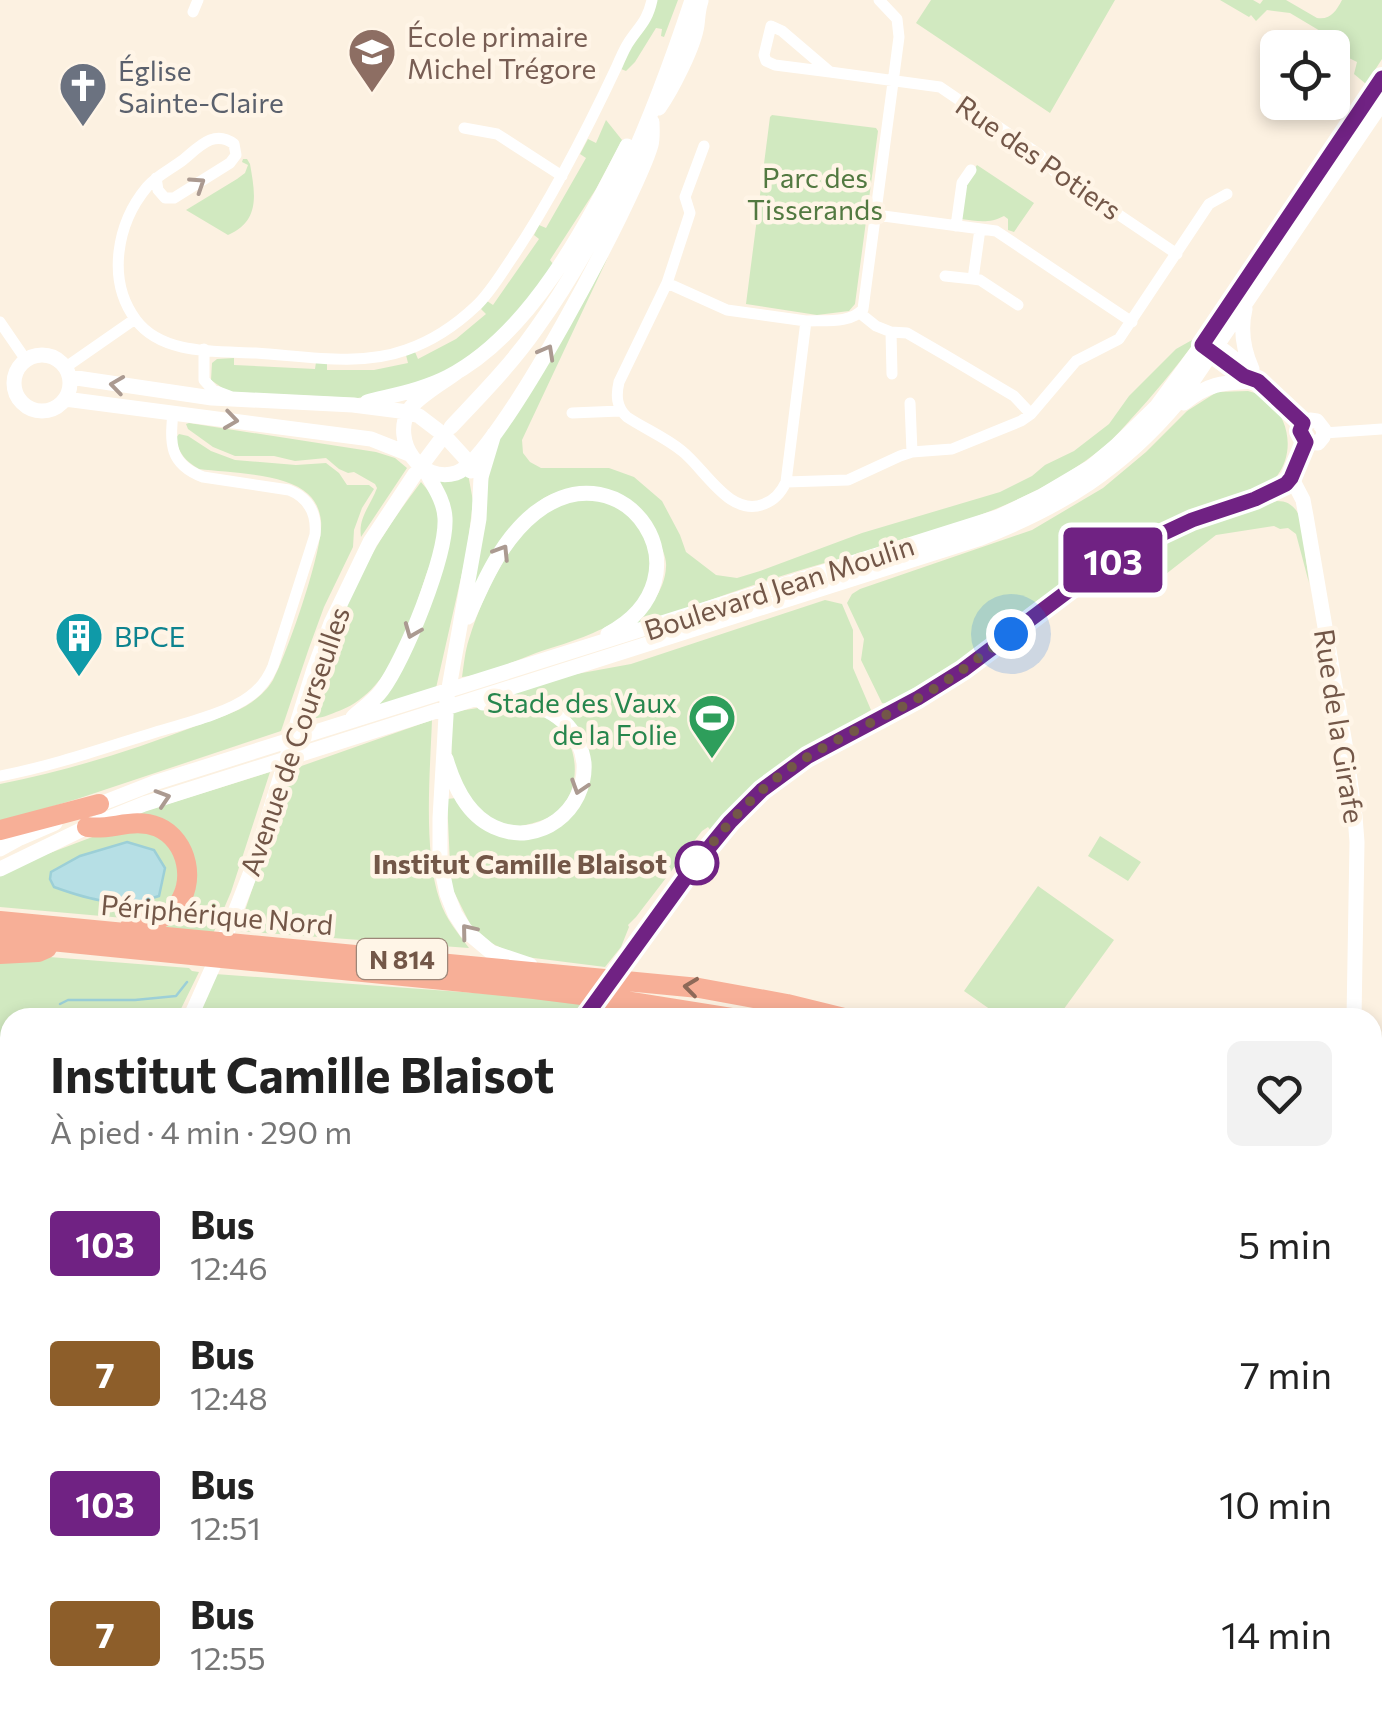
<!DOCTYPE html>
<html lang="fr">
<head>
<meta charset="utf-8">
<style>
	:root { --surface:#fff; --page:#f2f2f2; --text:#222; --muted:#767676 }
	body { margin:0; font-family:Commissioner,sans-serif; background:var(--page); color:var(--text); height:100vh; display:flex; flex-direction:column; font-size:38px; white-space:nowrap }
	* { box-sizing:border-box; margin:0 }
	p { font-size:32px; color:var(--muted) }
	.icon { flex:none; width:55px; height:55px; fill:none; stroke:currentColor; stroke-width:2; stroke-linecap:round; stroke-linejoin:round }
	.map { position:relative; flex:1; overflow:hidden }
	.panel { position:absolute; left:0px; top:1008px; width:1382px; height:712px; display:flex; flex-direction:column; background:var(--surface); border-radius:30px 30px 0 0; box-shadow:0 5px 15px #0003 }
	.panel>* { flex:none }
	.badge { padding:0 20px; border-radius:8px; font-size:35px; line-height:65px }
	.buttons { position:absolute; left:1260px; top:30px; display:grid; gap:20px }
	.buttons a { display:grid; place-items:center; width:90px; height:90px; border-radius:15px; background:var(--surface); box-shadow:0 5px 15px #0003; font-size:50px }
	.you { position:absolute; width:50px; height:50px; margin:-25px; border:8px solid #fff; border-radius:50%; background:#1a73e8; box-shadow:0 0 0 15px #1a73e833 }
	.map>.badge { position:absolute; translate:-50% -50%; box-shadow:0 0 0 5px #fff }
	.round { display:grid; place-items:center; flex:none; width:105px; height:105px; border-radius:15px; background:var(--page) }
	.summary { display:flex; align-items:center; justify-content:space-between; height:170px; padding:0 50px }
	h1 { font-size:48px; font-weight:700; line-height:75px }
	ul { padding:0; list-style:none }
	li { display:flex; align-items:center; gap:30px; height:130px; padding:0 50px }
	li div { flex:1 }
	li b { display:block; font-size:38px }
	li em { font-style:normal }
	li .badge { min-width:110px; font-weight:700; text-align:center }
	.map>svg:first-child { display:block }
	.green { fill:#d1e9c0 }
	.water { fill:#b6dfe5; stroke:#9ccfd7; stroke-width:2.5 }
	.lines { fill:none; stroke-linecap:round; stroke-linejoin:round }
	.stream { stroke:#9ccfd7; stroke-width:2.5 }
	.street { stroke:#fff; stroke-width:11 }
	.secondary { stroke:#fff; stroke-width:15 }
	.highway { stroke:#f7af97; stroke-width:20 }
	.tram { stroke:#b3a0c5; stroke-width:2.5 }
	.oneway { stroke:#ab9a91 }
	.oneway2 { stroke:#8d6958 }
	.line-casing { stroke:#fff; stroke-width:22 }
	.line { stroke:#702283; stroke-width:15 }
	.walk { stroke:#735748; stroke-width:10; stroke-dasharray:0 18 }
	.stop-dot { fill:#fff; stroke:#702283; stroke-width:5 }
	.labels { text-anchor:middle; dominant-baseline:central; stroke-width:9; stroke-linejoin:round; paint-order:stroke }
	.shield { fill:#fff5e7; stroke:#9d8678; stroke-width:2.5 }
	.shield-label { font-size:25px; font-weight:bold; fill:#735748 }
	.education-label { font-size:28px; fill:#785e54; stroke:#fff5e7; text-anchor:start }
	.worship-label { font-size:28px; fill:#5b616d; stroke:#fff5e7; text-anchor:start }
	.street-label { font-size:28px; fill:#735748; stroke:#fff5e7 }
	.park-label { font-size:28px; fill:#527941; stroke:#fff5e7 }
	.culture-label { font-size:28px; fill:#0d838f; stroke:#fff5e7; text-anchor:start }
	.leisure-label { font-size:28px; fill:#27864d; stroke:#fff5e7; text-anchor:end }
	.stop-label { font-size:28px; font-weight:bold; fill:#735748; stroke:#fff5e7; text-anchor:end }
</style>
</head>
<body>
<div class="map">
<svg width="1382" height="1718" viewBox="0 0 1382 1718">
	<rect width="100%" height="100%" fill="#fcf1e1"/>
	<path class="green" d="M 657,0 L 678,0 L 664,37 L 661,36 L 662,29 L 656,28 L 635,62 L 626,71 L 621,69 L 631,46 L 644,30 Z
		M 931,0 L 1115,0 L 1050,113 L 916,23 Z
		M 1220,0 L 1253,0 L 1260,4 L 1263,0 L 1286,0 L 1317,18 C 1331,20 1336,11 1342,0 L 1382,0 L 1382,59 L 1366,84 L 1354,74 L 1357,62 L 1349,58 L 1344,62 L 1339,50 L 1342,44 L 1290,13 L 1267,10 L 1256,21 L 1251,15 L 1249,17 Z
		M 772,115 L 876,128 L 878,131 L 855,304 L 849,311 L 817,315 L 746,304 L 770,117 Z
		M 606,120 L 622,140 L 596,189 L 550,260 L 553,264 L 526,304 L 499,333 L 451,369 L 401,389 L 358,398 L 228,392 L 211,380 L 212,363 L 217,359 L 234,358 L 234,365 L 315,369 L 316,362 L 327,362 L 327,370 L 374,370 L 408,363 L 406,355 L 415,352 L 418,359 L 456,339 L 486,314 L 481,309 L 487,301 L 493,305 L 539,239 L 534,235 L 539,225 L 546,228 L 586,158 L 580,154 L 588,139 L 596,143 Z
		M 243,159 L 247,159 L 250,164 C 255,193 261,221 228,235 L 186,210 L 237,179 L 245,173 L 248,165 L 242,162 Z
		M 977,165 L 1034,203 L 1014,232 L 1008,230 L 1008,219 L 1004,216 C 989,224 977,221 961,219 L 966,181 Z
		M 608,257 L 522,440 L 523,453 L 530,462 L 541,468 L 609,468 L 634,477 L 662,501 L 680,535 L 686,552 L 716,575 L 737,578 L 760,571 L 862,533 L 1000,492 L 1032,476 L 1045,465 L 1074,451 L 1109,424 L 1129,396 L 1176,349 L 1192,340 L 1194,343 C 1174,370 1154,394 1131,419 C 1123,428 1114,438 1105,446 C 1021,515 906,539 804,569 C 746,586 689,608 632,627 C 647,611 665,591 666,567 C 667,558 661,546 657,538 C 641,505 616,484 578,488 C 566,489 551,493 541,500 C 515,518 491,567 473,594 L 492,451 L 571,324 Z
		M 1248,391 C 1284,399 1300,446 1277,476 C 1258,499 1201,509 1173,522 C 1146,534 1121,556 1096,573 C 1041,610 986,647 931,685 L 895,705 L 882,703 L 861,660 L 864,639 L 847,603 L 852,594 L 860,589 L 1032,530 L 1103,488 L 1146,452 L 1187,411 L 1217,392 Z
		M 189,423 L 376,452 L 395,458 L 407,468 L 361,537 C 358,517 371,505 377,488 L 375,484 L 354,472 L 348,473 L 339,469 L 326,458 L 295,461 L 274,456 L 235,456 L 213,447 L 188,429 L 186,424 Z
		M 179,434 L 188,436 L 211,451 L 235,460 L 296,465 L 326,463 L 339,473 L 347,485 L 369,485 L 374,489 L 362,508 L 354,530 L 353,547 L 324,607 L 309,648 L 281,731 L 77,799 L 0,822 L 0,784 C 67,771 133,750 196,726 C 215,719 236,713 252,702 C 261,695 267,690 273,680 C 287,654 324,548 321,521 C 320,511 316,501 308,494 C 286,473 229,473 199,469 C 185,461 180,454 175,439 Z
		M 468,474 L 473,501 L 467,551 L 436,688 L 366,712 L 393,683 L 450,536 L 437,480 L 452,480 Z
		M 421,482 C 431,494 442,506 442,523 C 442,539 432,559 426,575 C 410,624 391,694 336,712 C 326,716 318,720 307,717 C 324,669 338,619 362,573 C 378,541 399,511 421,482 Z
		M 590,498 C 597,500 606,500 613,503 C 623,508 646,532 649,543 C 669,616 588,636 536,653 C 512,662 487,674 462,677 C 464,664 465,651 469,639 C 483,594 514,526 559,505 C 568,501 580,500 590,498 Z
		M 1277,501 C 1290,501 1296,508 1301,519 L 1309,583 L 1296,534 L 1288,528 L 1280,529 L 1274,526 L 1216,535 L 1157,581 L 1137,554 L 1200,525 Z
		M 825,600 L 842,604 L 853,630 L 853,668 L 871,710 L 775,768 L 736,803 L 711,831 L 708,827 L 702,831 L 636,917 L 628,925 L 629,927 L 621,947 L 605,967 L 518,956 L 489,942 L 470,924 L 451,886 L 447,799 L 456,798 L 521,839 C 534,833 567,822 575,811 C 588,796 590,780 588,761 C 582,710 552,704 508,694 L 560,677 L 631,664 Z
		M 496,705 C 517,707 537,710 554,723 C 578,742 582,783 562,807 C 552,819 535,823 521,826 C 512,828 499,827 491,822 C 485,819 479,811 474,806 C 449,781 449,745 453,712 Z
		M 432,720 C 430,773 423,852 440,901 C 445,918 459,934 469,948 L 238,931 L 293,769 Z
		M 270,772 L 231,892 L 213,934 L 192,932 L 158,925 L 168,919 L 188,854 L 126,817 Z
		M 103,833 L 153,833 L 172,848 L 180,874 L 172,899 L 160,910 L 135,919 L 0,907 L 0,876 L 26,862 Z
		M 1100,836 L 1141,862 L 1128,881 L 1088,856 Z
		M 1038,886 L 1114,940 L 1058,1017 L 1001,1017 L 964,991 Z
		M 24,955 L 189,968 L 192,971 L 199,972 L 177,1017 L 10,1018 L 10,1223 L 0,1220 L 0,956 Z
		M 215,974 L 585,1001 L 572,1018 L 197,1018 Z"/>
	<path class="water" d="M 127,842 L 154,850 L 165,868 L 159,896 C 122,909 90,900 54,887 L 50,879 L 51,872 L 80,856 Z"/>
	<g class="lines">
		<path class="stream" d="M 60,1004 L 68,1000 L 135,1000 L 176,996 L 187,982
			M 57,1018 L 58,1013
			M 0,1074 L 10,1063"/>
		<path class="street" d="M 193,12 L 198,0
			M 830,72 L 775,65 L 766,61 L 764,55 L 771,26 L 782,31 L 830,72 L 940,87 L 1040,155 L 1054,171 L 1177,254
			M 464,128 L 497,134 L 562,176
			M 704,146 L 685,197 L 690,213 L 667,283 L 619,382 C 616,395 616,407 627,417 C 645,429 665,437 682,451 C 705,469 730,518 764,504 C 775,500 781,493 786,482 L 848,480 L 900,456 L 912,452 L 952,449 L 1021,421 L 1031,414 L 1076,361 L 1119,339 L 1209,204 L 1227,194
			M 156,178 L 158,190 L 165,198 L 174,198 L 230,163 L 236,155 L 234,144 C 214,129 199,147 183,160 C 171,169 156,176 147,187 C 117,223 106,280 136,320 C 162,355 217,351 256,353 C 304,356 359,367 406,350 C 432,341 456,325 476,306 C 490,293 501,274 512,258 C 553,197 586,132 617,66 C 620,59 623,52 627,45 C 638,27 647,23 652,0
			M 876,215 L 996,231 L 1132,322
			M 956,226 L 962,183 L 971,170
			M 980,229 L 973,279 L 980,280 L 1018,305
			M 945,276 L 973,279
			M 667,283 L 727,310 L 806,321
			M 861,314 L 876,326 L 891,332 L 907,333 L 945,355 L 1014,396 L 1031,414
			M 0,322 L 26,360
			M 891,332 L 892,374
			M 204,349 L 204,380 L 213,390 L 229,396
			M 66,367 L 135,319
			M 910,403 L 912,452
			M 572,413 L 620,411
			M 1324,433 L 1382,429
			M 786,482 L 806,321 C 824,320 851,324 863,309 L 899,37 L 897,19 L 879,0
			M 0,776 C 53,766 104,748 156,732 C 183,724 228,713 250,696 C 260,689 268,678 273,666 L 315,535 C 317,513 309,498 289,490 L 203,477 C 169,464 170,444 173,412
			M 0,1638 L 4,1636 L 10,1639
			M 0,1703 L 10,1693
			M 555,1710 L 563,1718
			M 673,1710 L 682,1718
			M 115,1718 L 120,1710
			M 1008,1718 L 1015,1710"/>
		<path class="secondary" d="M 659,108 C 671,91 694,47 697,25 C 698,17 698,10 701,1
			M 1245,309 C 1240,330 1243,349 1252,369
			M 1210,340 C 1244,365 1275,393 1303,423
			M14 383a28 28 0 1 1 56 0a28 28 0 1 1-56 0Z
			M 457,372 C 444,382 417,397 409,410 C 391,441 421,484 456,473 C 498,460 637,194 651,145 C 653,137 652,129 652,122
			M 70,377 L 212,398 L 353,405 L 408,412 L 419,416 L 444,435 L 465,458 L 471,471
			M 65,399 L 371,439 L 409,454
			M 367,402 C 394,395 423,390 448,377 C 531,334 586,226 627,146
			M 1184,403 C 1211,381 1226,383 1258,381
			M 1303,423 L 1310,420 L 1317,421 L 1324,430 L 1323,437 L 1318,443 L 1306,442
			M 451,427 C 480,396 511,365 536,329 C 607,230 654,115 692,0
			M 494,434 L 481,477 L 479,519 L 447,699 L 440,818 L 440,861 L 447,894 L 455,914 L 466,931 L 491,952 L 530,965
			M 1306,442 L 1291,477 L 1303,500 L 1306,516 L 1345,744 L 1355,816 L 1357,842 L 1354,1018
			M 424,462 L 442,438
			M 468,617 C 484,580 503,538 535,513 C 625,443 715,577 608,634
			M 353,717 C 363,708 374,701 382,690 C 405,659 447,556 445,518 C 444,499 432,484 424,468
			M 446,759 C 454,786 467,815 494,827 C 539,848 587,810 584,763 C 582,748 575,732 564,722 C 542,702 511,699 483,703
			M 90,808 L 154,783 L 998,517 L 1042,496 L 1091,467 L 1116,446 L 1157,406 L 1207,338 L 1382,78
			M 0,849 L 20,838 L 55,823
			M 0,869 L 87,827 L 144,804 L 981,538 C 1063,506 1122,469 1179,401 L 1382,103
			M 190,1018 L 219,953 L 252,869 L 314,669 L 331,623 L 370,542 L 415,474
			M 584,1018 C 616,972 649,928 682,883 C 706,851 731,819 761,791 C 814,742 888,718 949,679 C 1004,644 1052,597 1107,563 C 1135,546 1164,529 1195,518 C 1226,507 1268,502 1291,477
			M 1372,1154 L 1382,1195
			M 0,1419 L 10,1392
			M 0,1473 L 10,1474
			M 1372,1532 L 1382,1521
			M 402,1710 L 418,1718
			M 913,1710 L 922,1718
			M 933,1710 L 941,1718
			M 223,1718 L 228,1710
			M 690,1718 L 698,1710
			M 1184,1718 L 1191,1710
			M 1217,1718 L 1224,1710"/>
		<path class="highway" d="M 87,827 C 111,831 133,817 158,827 C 188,840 197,884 175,908 C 163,921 147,923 131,925
			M 0,830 L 99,804
			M 0,921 L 699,988 L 787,1004 L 844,1018
			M 0,936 L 534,989 L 614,999 L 733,1018
			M 0,954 L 38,952 L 47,948
			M 1372,1208 L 1382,1212
			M 1372,1243 L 1382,1250
			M 1372,1272 L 1382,1279
			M 1372,1342 L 1382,1352
			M 1372,1363 L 1382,1379
			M 1372,1487 L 1382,1473"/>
		<path class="tram" d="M 927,1710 L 936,1718
			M 701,1718 L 710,1710"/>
	</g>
	<defs><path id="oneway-chevron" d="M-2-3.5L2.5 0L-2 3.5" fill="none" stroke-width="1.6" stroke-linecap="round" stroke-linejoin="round" transform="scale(2.5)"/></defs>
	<g class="oneway">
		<use href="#oneway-chevron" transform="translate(198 184) rotate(-33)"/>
		<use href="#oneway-chevron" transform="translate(547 352) rotate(-61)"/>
		<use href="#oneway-chevron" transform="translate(117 385) rotate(-172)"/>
		<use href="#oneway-chevron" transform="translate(231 420) rotate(8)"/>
		<use href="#oneway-chevron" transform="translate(502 552) rotate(-58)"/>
		<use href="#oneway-chevron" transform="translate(412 631) rotate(112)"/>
		<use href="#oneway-chevron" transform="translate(579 787) rotate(108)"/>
		<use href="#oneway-chevron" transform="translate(163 798) rotate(-18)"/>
		<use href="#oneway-chevron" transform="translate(468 931) rotate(-129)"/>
	</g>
	<use class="oneway2" href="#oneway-chevron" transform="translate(691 987) rotate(-173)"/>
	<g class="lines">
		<g class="line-casing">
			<path id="line" d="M 584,1018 L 694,866 L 730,822 L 762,790 L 807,757 L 918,698 L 963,670 L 1076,585 L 1132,548 L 1192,520 L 1255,499 L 1286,484 L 1291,478 L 1306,442 L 1300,431 L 1303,423 L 1258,381 L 1244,376 L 1202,345 L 1382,78"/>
		</g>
		<use href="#line" class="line"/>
		<path class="walk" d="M 697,863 L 694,866 C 715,840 736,813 761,791 C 806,751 863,728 915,700 C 949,681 980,657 1011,634"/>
	</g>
	<defs>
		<g id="school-pin" transform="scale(2.5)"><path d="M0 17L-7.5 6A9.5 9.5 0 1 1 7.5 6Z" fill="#8d6e63" stroke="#fff5e7"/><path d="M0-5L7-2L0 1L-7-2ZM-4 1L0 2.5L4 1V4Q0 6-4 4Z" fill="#fff"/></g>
		<g id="church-pin" transform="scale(2.5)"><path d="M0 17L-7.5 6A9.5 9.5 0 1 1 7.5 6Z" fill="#6b7280" stroke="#fff5e7"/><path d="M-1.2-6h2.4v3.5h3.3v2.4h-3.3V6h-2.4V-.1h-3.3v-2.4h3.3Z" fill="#fff"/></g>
		<g id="building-pin" transform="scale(2.5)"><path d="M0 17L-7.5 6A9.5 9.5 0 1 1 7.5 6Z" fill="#0f9aa8" stroke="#fff5e7"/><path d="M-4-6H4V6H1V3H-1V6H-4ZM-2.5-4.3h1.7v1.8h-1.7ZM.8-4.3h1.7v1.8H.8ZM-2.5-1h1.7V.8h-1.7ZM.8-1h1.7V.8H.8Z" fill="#fff"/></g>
		<g id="stadium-pin" transform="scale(2.5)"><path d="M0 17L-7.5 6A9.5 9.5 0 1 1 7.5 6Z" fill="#2e9e5b" stroke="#fff5e7"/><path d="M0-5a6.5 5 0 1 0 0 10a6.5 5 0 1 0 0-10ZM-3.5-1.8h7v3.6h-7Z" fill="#fff"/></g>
	</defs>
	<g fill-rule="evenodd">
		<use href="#school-pin" x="372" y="52"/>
		<use href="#church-pin" x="83" y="86"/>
		<use href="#building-pin" x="79" y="636"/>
		<use href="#stadium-pin" x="712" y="718"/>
	</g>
	<circle class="stop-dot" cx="697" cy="863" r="20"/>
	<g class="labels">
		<rect class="shield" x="357" y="939" width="90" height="40" rx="8"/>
		<g class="shield-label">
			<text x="402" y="959">N 814</text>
		</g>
		<g class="education-label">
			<text x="407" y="36">École primaire<tspan x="407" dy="32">Michel Trégore</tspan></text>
		</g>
		<g class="worship-label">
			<text x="118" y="70">Église<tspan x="118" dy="32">Sainte-Claire</tspan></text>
		</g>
		<g class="street-label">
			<text transform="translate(1039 157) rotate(35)">Rue des Potiers</text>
			<text transform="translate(779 587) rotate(-18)">Boulevard Jean Moulin</text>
			<text transform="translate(1340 726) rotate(81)">Rue de la Girafe</text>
			<text transform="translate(294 741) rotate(-71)">Avenue de Courseulles</text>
			<text transform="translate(217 914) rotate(5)">Périphérique Nord</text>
		</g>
		<g class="park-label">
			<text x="815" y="177">Parc des<tspan x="815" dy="32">Tisserands</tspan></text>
		</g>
		<g class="culture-label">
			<text x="114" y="636">BPCE</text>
		</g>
		<g class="leisure-label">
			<text x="677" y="702">Stade des Vaux<tspan x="677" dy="32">de la Folie</tspan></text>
		</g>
		<g class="stop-label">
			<text x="667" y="863">Institut Camille Blaisot</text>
		</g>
	</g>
</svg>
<div class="buttons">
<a><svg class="icon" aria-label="locate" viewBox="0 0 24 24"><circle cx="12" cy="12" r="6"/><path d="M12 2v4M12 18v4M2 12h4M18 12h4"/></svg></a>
</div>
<div class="you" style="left:1011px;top:634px"></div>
<b class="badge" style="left:1113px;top:560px;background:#702283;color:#fff">103</b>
<section class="panel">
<div class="summary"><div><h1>Institut Camille Blaisot</h1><p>À pied · 4 min · 290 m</p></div><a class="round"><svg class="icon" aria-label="heart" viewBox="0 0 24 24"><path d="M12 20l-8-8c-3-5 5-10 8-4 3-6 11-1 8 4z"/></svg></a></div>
<ul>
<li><span class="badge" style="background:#702283;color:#fff">103</span><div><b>Bus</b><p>12:46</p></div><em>5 min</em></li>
<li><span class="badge" style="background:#8d5e2a;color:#fff">7</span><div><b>Bus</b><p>12:48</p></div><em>7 min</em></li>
<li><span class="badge" style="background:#702283;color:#fff">103</span><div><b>Bus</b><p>12:51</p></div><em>10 min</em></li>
<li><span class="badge" style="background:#8d5e2a;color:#fff">7</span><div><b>Bus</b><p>12:55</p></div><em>14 min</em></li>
</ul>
</section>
</div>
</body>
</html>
